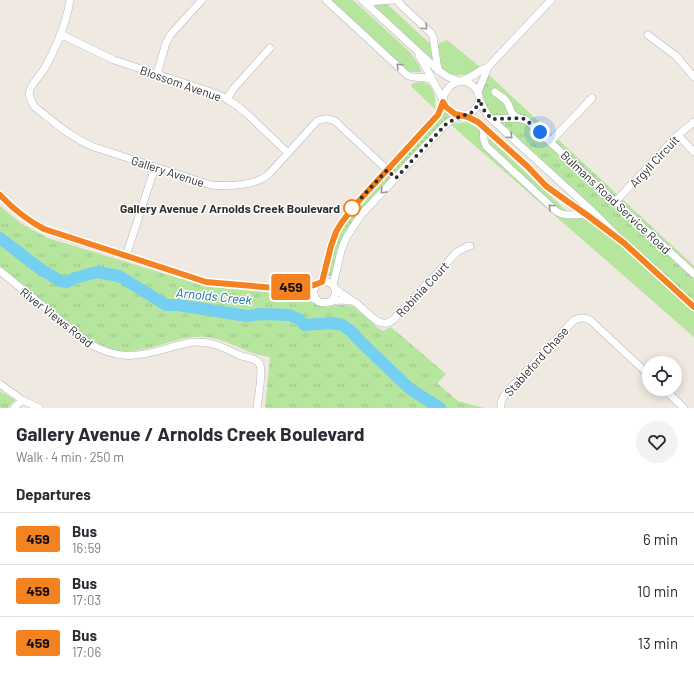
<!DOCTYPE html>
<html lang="en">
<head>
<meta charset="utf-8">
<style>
	:root { --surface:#fff; --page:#f2f2f3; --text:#2b2b33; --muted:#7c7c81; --line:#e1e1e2 }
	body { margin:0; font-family:Barlow,sans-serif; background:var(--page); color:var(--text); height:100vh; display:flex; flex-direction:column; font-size:15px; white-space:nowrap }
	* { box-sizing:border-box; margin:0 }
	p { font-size:13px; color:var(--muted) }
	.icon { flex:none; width:22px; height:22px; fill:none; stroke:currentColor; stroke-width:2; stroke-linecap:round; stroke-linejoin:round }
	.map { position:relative; height:408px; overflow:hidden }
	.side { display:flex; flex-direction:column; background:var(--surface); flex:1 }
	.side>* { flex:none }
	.badge { padding:0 8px; border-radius:3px; font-size:14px; line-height:26px }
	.tools { position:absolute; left:642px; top:356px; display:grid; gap:8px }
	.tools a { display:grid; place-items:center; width:40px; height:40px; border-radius:50%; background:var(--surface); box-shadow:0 2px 10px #0003; font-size:20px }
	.you { position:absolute; width:20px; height:20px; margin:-10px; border:3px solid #fff; border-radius:50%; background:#1a73e8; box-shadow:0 0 0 6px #1a73e833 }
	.map>.badge { position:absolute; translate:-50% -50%; box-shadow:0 0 0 2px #fff }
	h2 { padding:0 16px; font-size:15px; line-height:36px }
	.round { display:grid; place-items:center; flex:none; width:42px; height:42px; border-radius:21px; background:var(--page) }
	.summary { display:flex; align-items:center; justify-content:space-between; height:68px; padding:0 16px }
	h1 { font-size:19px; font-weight:700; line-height:30px }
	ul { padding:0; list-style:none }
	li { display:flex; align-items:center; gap:12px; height:52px; padding:0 16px; border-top:1px solid var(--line) }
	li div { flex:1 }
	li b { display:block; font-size:15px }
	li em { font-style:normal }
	li .badge { min-width:44px; font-weight:700; text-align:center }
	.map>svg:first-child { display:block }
	.grass { fill:#b6e59e }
	.park { fill:url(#park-tufts) }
	.garden { fill:url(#garden-dots) }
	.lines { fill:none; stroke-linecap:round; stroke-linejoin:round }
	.river { stroke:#75cff0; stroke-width:12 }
	.minor-casing { stroke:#b4b7c1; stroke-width:8 }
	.minor { stroke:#fff; stroke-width:7 }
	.oneway { stroke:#969696 }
	.line-casing { stroke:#fff; stroke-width:9 }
	.line { stroke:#f58220; stroke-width:6 }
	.walk { stroke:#2e2e2e; stroke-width:4; stroke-dasharray:0 7.2 }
	.stop-dot { fill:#fff; stroke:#f58220; stroke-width:2 }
	.labels { text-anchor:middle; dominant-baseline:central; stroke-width:3; stroke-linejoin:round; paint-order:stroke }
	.street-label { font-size:12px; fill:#2e2e2e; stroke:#fff }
	.stop-label { font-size:12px; font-weight:bold; fill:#2e2e2e; stroke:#fff; text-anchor:end }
	.water-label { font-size:13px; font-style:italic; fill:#0d6fa3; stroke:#fff }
</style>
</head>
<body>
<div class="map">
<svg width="694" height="408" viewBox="0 0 694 408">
	<defs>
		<pattern id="park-tufts" width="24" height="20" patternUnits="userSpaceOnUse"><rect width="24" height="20" fill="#b6e59e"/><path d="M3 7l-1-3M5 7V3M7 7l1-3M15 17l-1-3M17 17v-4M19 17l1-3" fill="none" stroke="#9dc588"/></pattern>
		<pattern id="garden-dots" width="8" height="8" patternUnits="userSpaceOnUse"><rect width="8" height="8" fill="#b6e59e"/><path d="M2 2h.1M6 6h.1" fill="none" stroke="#9dc588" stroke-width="1.8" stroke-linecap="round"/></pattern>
	</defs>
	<rect width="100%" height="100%" fill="#efe9e1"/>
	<path class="grass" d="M 330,0 L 353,0 L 410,52 L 420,67 L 421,72 L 412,72 L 407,71 Z
		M 379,3 L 386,3 L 428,42 L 438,44 L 447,40 L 480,67 C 465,76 463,77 446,73 L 374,6 Z
		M 422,82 C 435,84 436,98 435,109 L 411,86 L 413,83 Z
		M 467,122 L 477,128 L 504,152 L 575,219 L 587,215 L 624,243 L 694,307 L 694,337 L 450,124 Z"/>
	<path class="park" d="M 488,74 L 694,266 L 694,306 L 492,117 L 479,93 L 476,84 Z
		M 0,206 L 22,224 L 48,238 L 198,284 L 209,287 L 275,293 L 295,296 L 320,306 L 328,307 L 336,305 L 346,305 L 353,306 L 378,328 L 383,331 L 391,327 L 446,374 L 437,383 L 458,401 L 484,408 L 265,408 L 270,357 C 246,354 228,339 205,337 C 180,335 157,349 132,351 C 129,351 124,352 120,351 C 109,349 99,344 89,339 L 0,267 Z
		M 0,391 L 15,400 L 8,408 L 0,408 Z"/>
	<path class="garden" d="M 444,107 L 453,116 L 446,119 L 351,224 L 337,279 L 331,276 L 325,276 C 330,265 332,254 336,243 C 339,233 344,225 349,217 Z"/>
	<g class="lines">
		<path class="river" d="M 0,238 L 39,268 L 60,281 L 67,282 L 75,278 L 97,272 L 119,276 L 150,295 L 166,305 L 178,305 L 247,316 L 261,314 L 289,315 L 299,319 L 304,325 L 332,323 L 342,325 L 351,331 L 360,341 L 410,389 L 440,408"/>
		<g class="minor-casing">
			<path id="minor" d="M 70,0 C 67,21 55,51 44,69 C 40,76 33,82 30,90 C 28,96 31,101 35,107 C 54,122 71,138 94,147 L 211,185 C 226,186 248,186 261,179 C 264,178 267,176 269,174 L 317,121 C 324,118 328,118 335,121 L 396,178
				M 326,0 L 407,75 C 416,80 425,75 433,81
				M 362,0 L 438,70 L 448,77 L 459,81
				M 397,0 L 403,7 L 431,33 L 433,37 L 438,70
				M 366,4 C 375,0 384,1 394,0
				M 60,34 L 114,60 L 214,93 L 227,99 L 236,105 L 246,113 L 288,153
				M 648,35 L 676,56 L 694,77
				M 419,56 L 424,64 L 442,98
				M 157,74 L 166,43 L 171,34 L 202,0
				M 462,81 L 472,76 L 483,69 L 488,67
				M 478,92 L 488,67 L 551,0
				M 495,92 C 498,95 504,98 507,102 C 512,109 508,112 518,118
				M 227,99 L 234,88 L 270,48
				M 479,99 L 488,116 L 590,209 L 624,243 L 694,307
				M 464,116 L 474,119 L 478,122 L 527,166 L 547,186 L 564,199 L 587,215 L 602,226
				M 492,119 L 518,118 L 526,120 L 694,274
				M 484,127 C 483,134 483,140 486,146 L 556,211 C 566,218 576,213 587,215
				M 678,135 L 694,152
				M 550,142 L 592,98
				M 0,195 C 19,215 34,226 60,235 L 206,282 L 275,288 L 304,294 L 317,300
				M 615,202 L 678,135 L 694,122
				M 126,256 L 155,167
				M 0,271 L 88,343 C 117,359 134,358 165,349 C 175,346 185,343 195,342 C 212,341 226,349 241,356 C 248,358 257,358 260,365 C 263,373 258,398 257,408
				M 322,282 L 331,245 L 336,232 L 342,222 L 356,204 L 435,118 L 438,115 L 443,102
				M 333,285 L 341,251 L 346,238 L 355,224 L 361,215 L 442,128 C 447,123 453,118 460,116 C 465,114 470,115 474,110 C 491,93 462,68 447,90 C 437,103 448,113 461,116
				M 287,287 C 298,286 309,288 318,283
				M 335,288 C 342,295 349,298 356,303 C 368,312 381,333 395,318 L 457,252 L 466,247 L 470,246
				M 331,301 C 344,289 326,274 316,286 C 314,288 313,291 314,294 C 317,308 329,301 338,300 C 342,300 346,300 350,301
				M 0,384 L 22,400 L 39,408
				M 664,389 L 684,408
				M 14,408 L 22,400
				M 501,408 C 500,403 502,399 505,394 L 573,321 C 579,317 584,317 590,320 L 649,375"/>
		</g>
		<use href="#minor" class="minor"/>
	</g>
	<defs><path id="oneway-chevron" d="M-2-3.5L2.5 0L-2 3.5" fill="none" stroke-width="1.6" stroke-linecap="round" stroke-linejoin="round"/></defs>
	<g class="oneway">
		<use href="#oneway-chevron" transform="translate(425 27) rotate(43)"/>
		<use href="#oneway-chevron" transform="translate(399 66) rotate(-137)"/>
		<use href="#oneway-chevron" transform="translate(510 136) rotate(42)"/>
		<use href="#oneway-chevron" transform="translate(383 191) rotate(133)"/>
		<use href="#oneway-chevron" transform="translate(551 207) rotate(-137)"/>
	</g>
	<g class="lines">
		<g class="line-casing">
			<path id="line" d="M 0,195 C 13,209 27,220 44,229 L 197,279 L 206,282 L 275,288 L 305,287 L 314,285 L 322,282 L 331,246 L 336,232 L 342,222 L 356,204 L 435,118 L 438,115 L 443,102 L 446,107 L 455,114 L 468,117 L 478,122 L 527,166 L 546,186 L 564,199 L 587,215 L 624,243 L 694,307"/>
		</g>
		<use href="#line" class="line"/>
		<path class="walk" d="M 352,208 L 387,170 L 396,178 L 447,123 L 461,116 L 470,114 L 474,110 L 478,105 L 479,99 L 485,112 L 492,119 L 522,118 L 526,120 L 540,132"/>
	</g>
	<circle class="stop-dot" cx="352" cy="208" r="8"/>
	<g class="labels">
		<g class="street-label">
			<text transform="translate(181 83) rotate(19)">Blossom Avenue</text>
			<text transform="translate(654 161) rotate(-47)">Argyll Circuit</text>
			<text transform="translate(168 171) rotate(18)">Gallery Avenue</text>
			<text transform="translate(616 202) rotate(43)">Bulmans Road Service Road</text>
			<text transform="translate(422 289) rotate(-47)">Robinia Court</text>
			<text transform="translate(57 317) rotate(38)">River Views Road</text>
			<text transform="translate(536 361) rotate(-48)">Stableford Chase</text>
		</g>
		<g class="stop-label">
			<text x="340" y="208">Gallery Avenue / Arnolds Creek Boulevard</text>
		</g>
		<g class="water-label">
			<text transform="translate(214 296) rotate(6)">Arnolds Creek</text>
		</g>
	</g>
</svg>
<div class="tools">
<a><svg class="icon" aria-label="locate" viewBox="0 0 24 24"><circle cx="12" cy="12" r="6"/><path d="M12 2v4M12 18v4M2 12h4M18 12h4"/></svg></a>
</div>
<div class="you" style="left:540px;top:132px"></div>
<b class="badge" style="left:291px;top:287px;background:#f58220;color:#111">459</b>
</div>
<section class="side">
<div class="summary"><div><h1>Gallery Avenue / Arnolds Creek Boulevard</h1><p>Walk · 4 min · 250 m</p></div><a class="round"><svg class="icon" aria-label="heart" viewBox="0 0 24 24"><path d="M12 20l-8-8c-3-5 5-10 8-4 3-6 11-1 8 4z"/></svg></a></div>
<h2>Departures</h2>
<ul>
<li><span class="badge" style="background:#f58220;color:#111">459</span><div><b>Bus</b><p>16:59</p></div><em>6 min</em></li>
<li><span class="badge" style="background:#f58220;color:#111">459</span><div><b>Bus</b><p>17:03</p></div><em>10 min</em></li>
<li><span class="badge" style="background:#f58220;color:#111">459</span><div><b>Bus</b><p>17:06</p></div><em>13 min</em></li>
</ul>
</section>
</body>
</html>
